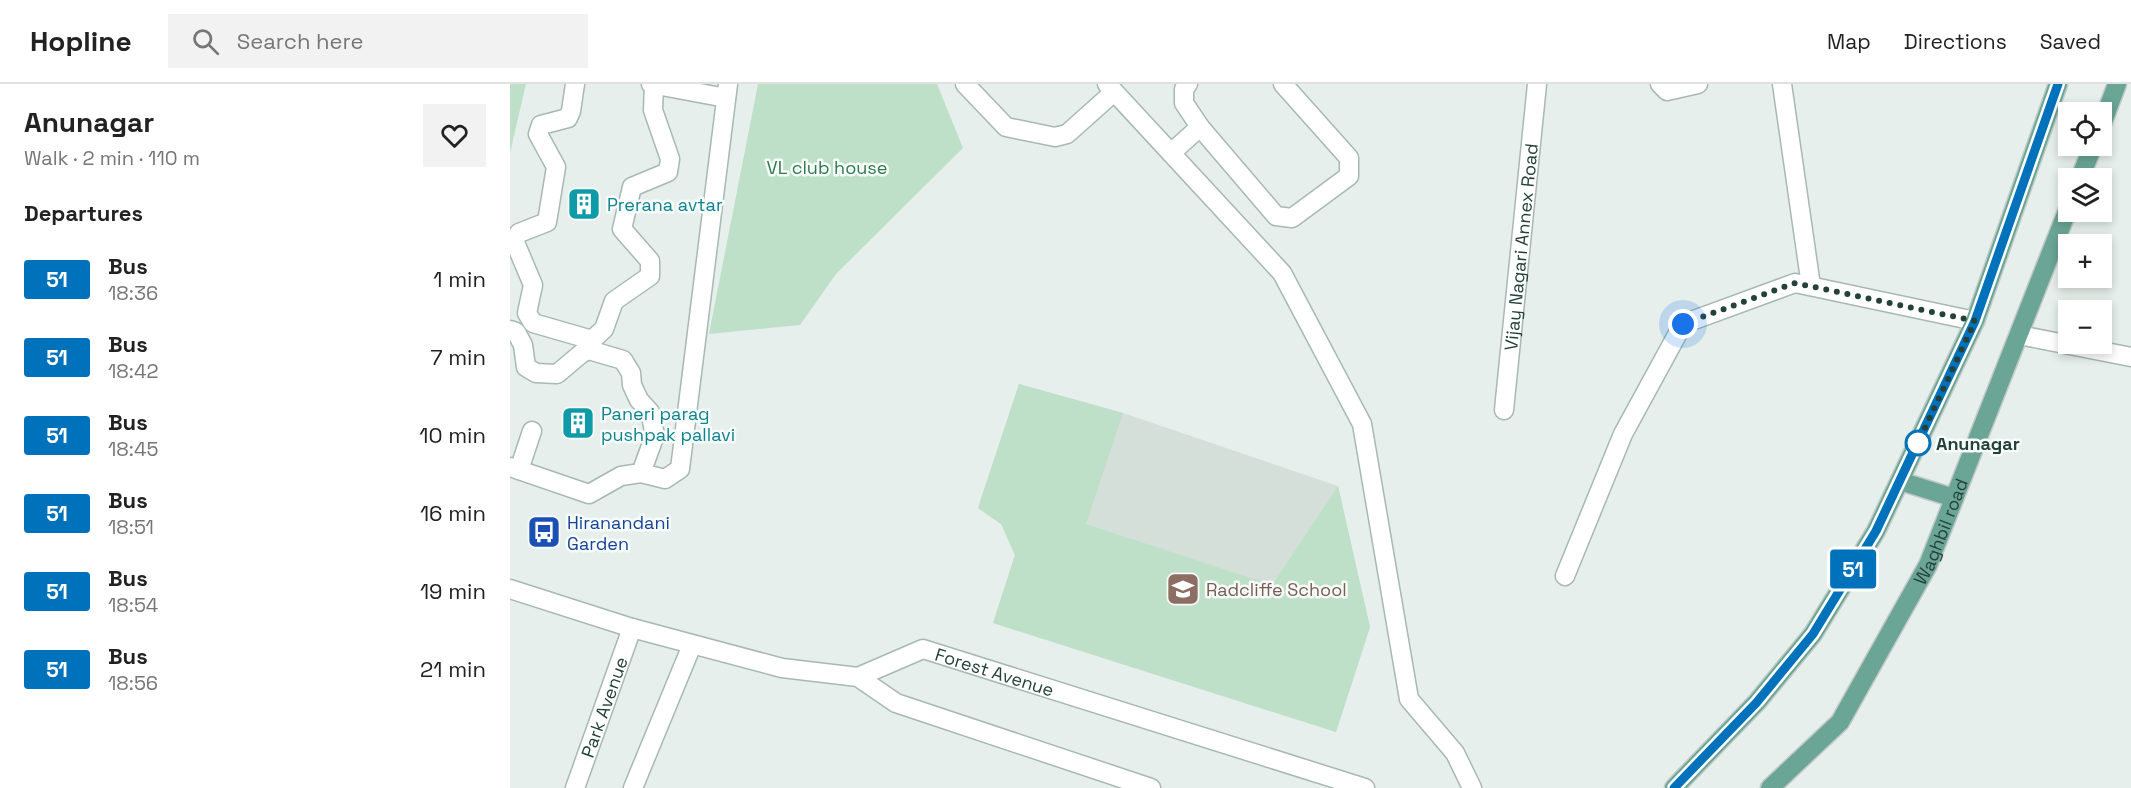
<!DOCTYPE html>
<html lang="en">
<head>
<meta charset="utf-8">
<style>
	:root { --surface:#fff; --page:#f2f2f2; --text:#222; --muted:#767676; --line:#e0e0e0 }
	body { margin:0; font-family:"Space Grotesk",sans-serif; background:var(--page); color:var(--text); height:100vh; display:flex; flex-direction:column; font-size:22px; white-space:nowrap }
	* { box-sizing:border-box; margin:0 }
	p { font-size:20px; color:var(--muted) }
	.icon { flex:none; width:33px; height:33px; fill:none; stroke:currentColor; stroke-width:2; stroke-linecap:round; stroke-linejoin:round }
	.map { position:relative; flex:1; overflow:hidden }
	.panel { display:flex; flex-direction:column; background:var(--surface); width:510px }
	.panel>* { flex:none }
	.badge { padding:0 12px; border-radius:4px; font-size:21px; line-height:39px }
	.tools { position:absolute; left:1548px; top:18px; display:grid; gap:12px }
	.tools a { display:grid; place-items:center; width:54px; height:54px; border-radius:0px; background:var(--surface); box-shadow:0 3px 9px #0003; font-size:30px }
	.you { position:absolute; width:30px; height:30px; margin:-15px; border:4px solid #fff; border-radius:50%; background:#1a73e8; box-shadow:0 0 0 9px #1a73e833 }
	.map>.badge { position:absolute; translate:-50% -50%; box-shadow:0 0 0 3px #fff }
	h2 { padding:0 24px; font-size:22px; line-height:54px }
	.round { display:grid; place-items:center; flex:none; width:63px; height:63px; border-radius:0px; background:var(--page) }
	.overview { display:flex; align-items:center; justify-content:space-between; height:102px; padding:0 24px }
	h1 { font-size:28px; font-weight:700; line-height:45px }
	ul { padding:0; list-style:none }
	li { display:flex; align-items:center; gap:18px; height:78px; padding:0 24px }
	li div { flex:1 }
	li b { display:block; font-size:22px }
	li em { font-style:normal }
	li .badge { min-width:66px; font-weight:700; text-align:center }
	header { display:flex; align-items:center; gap:36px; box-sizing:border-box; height:84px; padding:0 30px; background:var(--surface); border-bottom:2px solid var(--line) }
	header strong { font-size:28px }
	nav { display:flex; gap:33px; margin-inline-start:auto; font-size:21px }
	.search { width:420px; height:54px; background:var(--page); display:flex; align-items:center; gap:15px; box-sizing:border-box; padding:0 21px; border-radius:0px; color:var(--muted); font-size:22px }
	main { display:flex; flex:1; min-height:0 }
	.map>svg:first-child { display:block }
	.built { fill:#d4dfda }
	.green { fill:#bfe0c8 }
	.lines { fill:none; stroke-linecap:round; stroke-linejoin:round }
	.minor-casing { stroke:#a8b8b2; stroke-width:21 }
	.major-casing { stroke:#c2cac8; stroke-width:21 }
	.minor { stroke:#fff; stroke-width:18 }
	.major { stroke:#6aa596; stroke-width:18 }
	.line-casing { stroke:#fff; stroke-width:14 }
	.line { stroke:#0072bc; stroke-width:9 }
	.walk { stroke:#24423a; stroke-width:6; stroke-dasharray:0 10.8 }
	.stop-dot { fill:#fff; stroke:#0072bc; stroke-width:3 }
	.labels { text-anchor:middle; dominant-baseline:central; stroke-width:5; stroke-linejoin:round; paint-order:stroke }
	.park-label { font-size:18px; fill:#2d7a4b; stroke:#f7fbf9 }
	.culture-label { font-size:18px; fill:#0d838f; stroke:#f7fbf9; text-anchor:start }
	.street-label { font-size:18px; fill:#24423a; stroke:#f7fbf9 }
	.stop-label { font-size:18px; font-weight:bold; fill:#24423a; stroke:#f7fbf9; text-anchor:start }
	.transit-label { font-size:18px; fill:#164399; stroke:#f7fbf9; text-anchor:start }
	.education-label { font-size:18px; fill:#785e54; stroke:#f7fbf9; text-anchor:start }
</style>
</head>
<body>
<header>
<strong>Hopline</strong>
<div class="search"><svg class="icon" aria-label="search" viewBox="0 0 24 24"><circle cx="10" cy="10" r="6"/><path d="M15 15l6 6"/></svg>Search here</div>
<nav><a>Map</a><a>Directions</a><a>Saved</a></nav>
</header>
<main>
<section class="panel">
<div class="overview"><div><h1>Anunagar</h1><p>Walk · 2 min · 110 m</p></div><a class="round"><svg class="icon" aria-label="heart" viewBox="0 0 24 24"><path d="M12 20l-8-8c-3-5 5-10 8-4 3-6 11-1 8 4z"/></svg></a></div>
<h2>Departures</h2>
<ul>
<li><span class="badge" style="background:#0072bc;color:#fff">51</span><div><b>Bus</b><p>18:36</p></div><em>1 min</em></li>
<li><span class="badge" style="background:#0072bc;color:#fff">51</span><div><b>Bus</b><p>18:42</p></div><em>7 min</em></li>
<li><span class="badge" style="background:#0072bc;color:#fff">51</span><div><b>Bus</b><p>18:45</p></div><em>10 min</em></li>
<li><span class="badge" style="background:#0072bc;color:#fff">51</span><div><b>Bus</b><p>18:51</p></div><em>16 min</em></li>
<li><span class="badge" style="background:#0072bc;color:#fff">51</span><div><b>Bus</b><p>18:54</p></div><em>19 min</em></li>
<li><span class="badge" style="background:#0072bc;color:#fff">51</span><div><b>Bus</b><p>18:56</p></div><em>21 min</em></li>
</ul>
</section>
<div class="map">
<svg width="1621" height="704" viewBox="0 0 1621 704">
	<rect width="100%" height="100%" fill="#e6efeb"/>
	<path class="built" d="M 509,300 L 613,329 L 828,402 L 860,543 L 826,648 L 483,539 L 505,471 L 491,440 L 468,424 Z"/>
	<path class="green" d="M 0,0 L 16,0 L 0,69 Z
		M 248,0 L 427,0 L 453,64 L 326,190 L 290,241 L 199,250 Z
		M 509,300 L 613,329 L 576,440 L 762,501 L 828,402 L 860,543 L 826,648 L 483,539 L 505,471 L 491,440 L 468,424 Z"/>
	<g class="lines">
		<g class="minor-casing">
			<g id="minor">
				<path d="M 65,0 L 61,27 L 58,34 L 31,41 L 28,50 L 46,83 L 37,138 L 9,149 L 4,156 L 23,201 L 17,229 L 23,239 L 82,256 L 94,245 L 104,217 L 140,192 L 140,177 L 112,145 L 122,103 L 158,88 L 160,75 L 143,26 L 144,0"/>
				<path d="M 141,0 L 216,14"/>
				<path d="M 455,0 L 496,43 L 545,53 L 557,50 L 604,8"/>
				<path d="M 597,0 L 772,189 L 852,340 L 899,615 L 945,669 L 962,704"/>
				<path d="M 678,0 L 674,5 L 674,19 L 690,43 L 766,132 L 782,134 L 839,92 L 839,74 L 773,0"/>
				<path d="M 1150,0 L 1157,7 L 1188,0"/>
				<path d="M 1272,0 L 1301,202"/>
				<path d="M 661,69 L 690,43"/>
				<path d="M 0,246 L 6,248 L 13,261 L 16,283 L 26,289 L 47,290 L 72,269 L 79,266 L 113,276 L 121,289 L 122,301 L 129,316 L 140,328 L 145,351 L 131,389 L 111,392 L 79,410 L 0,383"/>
				<path d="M 1509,251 L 1621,273"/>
				<path id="s1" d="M 994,326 L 1027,0"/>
				<path d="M 9,386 L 22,347"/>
				<path d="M 131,389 L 155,395 L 170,385 L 218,0"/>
				<path d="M 1055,492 L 1113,350 L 1173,240 L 1285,199 L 1465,237"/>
				<path d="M 0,505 L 122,544 L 272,584 L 348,593 L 386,619 L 641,704"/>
				<path id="s2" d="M 348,593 L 413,565 L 855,704"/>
				<path id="s3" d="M 65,704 L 122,544"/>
				<path d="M 123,704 L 182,561"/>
			</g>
		</g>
		<g class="major-casing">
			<g id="major">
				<path d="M 1592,40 L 1607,0"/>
				<path d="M 1570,94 L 1583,62"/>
				<path d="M 1390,397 L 1444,414"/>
				<path d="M 1164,704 L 1247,618 L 1303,550 L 1366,447 L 1465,237 L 1548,0"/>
				<path id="s4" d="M 1260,704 L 1330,638 L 1418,481 L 1558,125"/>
			</g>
		</g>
		<use href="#minor" class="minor"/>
		<use href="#major" class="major"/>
	</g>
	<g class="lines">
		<g class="line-casing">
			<path id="line" d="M 1164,704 L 1247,618 L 1303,550 L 1366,447 L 1465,237 L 1548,0"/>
		</g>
		<use href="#line" class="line"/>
		<path class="walk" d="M 1173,240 L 1285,199 L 1465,237 L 1408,359"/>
	</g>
	<defs>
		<g id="building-square" transform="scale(1.725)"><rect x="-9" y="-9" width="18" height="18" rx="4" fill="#0f9aa8" stroke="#f7fbf9"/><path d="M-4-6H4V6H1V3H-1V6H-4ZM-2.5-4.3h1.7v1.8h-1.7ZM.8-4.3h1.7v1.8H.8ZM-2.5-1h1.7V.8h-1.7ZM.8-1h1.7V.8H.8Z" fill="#fff"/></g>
		<g id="bus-square" transform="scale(1.725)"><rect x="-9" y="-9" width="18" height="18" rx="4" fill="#1a4fb4" stroke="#f7fbf9"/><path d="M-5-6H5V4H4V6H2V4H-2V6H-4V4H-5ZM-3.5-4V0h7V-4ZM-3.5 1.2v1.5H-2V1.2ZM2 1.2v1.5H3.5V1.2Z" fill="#fff"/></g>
		<g id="school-square" transform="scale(1.725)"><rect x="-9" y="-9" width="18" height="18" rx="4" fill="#8d6e63" stroke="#f7fbf9"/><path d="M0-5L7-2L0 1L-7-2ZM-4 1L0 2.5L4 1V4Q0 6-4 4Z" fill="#fff"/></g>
	</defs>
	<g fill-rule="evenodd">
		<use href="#building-square" x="74" y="120"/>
		<use href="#building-square" x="68" y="339"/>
		<use href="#bus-square" x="34" y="448"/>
		<use href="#school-square" x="673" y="505"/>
	</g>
	<circle class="stop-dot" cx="1408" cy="359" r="12"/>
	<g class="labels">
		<g class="park-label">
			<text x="317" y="83">VL club house</text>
		</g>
		<g class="culture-label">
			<text x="97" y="120">Prerana avtar</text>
			<text x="91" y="329">Paneri parag<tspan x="91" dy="21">pushpak pallavi</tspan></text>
		</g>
		<g class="street-label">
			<text stroke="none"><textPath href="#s1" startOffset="164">Vijay Nagari Annex Road</textPath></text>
			<text stroke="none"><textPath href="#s4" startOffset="312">Waghbil road</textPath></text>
			<text stroke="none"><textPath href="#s2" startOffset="146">Forest Avenue</textPath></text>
			<text stroke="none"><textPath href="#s3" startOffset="86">Park Avenue</textPath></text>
		</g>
		<g class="stop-label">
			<text x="1426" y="359">Anunagar</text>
		</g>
		<g class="transit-label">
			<text x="57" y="438">Hiranandani<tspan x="57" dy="21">Garden</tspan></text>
		</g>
		<g class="education-label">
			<text x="696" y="505">Radcliffe School</text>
		</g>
	</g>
</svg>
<div class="tools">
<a><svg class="icon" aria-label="locate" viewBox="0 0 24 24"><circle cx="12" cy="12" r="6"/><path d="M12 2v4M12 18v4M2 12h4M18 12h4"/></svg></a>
<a><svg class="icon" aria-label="layers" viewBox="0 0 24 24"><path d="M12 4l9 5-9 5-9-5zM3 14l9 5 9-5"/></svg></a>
<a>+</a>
<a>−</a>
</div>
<div class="you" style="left:1173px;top:240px"></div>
<b class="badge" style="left:1343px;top:485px;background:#0072bc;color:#fff">51</b>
</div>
</main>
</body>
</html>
